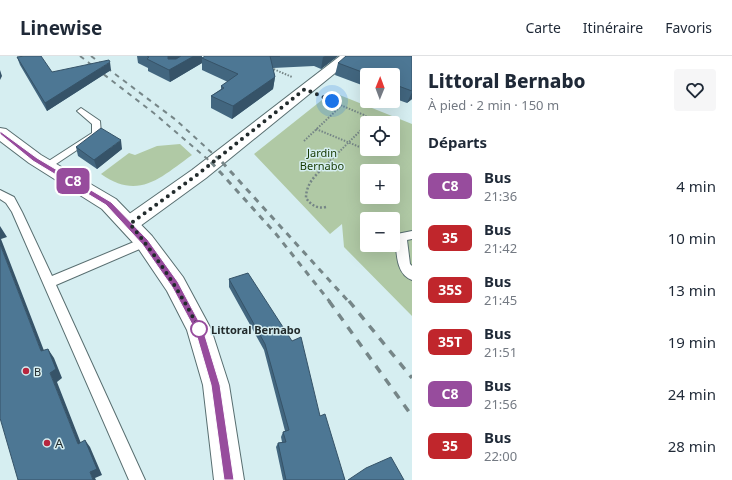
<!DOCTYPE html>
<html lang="fr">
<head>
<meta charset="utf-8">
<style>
	:root { --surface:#fff; --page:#f6f6f7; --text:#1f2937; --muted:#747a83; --line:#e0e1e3 }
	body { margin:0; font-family:"Noto Sans",sans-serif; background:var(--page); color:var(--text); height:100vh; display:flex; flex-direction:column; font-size:15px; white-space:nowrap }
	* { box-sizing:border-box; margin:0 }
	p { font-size:13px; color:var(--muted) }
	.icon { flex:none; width:22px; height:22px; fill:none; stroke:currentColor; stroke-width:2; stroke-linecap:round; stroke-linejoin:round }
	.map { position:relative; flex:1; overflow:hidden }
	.panel { display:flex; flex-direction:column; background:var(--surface); width:320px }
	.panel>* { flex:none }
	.badge { padding:0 8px; border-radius:6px; font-size:14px; line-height:26px }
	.needle { width:26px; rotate:1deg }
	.buttons { position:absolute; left:360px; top:12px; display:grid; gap:8px }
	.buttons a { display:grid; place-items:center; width:40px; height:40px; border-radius:4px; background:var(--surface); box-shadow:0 4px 16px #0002; font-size:20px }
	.you { position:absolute; width:20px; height:20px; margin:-10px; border:3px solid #fff; border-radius:50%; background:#1a73e8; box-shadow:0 0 0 6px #1a73e833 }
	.map>.badge { position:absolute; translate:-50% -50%; box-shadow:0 0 0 2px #fff }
	h2 { padding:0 16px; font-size:15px; line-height:36px }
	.round { display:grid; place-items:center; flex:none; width:42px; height:42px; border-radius:4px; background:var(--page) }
	.headline { display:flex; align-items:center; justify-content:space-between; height:68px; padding:0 16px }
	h1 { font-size:19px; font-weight:800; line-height:30px }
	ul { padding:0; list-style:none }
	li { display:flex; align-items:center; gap:12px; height:52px; padding:0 16px }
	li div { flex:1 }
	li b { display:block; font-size:15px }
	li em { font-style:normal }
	li .badge { min-width:44px; font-weight:700; text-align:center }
	header { display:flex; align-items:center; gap:24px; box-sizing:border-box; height:56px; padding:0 20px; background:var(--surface); border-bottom:1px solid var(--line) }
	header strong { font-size:19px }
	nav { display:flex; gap:22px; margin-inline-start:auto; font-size:14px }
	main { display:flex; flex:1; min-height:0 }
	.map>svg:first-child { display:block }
	.green { fill:#b0c9a5; fill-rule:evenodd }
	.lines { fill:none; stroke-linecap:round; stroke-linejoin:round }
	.lane-casing { stroke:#586e70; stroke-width:2 }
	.street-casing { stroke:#586e70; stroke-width:2 }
	.primary-casing { stroke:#586e70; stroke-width:2 }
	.path-far1 { stroke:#758586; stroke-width:2; stroke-dasharray:1.5 1.5; stroke-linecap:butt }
	.path { stroke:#758586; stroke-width:2.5; stroke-dasharray:2 2; stroke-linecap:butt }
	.lane { fill:#fff; fill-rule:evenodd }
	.street { fill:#fff; fill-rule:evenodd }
	.primary { fill:#fff; fill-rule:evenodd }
	.rail-far2 { stroke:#768688; stroke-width:2; stroke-dasharray:5 5; stroke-linecap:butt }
	.rail-far1 { stroke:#768688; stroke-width:3; stroke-dasharray:6 6; stroke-linecap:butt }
	.rail { stroke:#768688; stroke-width:3.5; stroke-dasharray:8 8; stroke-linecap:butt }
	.wall { fill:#42667f }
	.shaded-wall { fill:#365368 }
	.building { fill:#4d7794; stroke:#365368 }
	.line { fill:#974c9d; stroke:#fff }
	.walk { stroke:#222b2c; stroke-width:4; stroke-dasharray:0 7.2 }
	.stop-dot { fill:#fff; stroke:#974c9d; stroke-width:2 }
	.poi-dot { fill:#b7263e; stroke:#d6eef1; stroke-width:1.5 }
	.labels { text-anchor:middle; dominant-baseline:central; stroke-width:3; stroke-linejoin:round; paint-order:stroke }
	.park-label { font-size:11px; fill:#153900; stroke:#d6eef1 }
	.stop-label { font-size:11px; font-weight:bold; fill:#222b2c; stroke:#d6eef1; text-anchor:start }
	.poi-label { font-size:11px; fill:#222b2c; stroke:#d6eef1; text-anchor:start }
	.near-poi-label { font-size:13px; fill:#222b2c; stroke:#d6eef1; text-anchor:start }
</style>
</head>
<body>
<header>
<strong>Linewise</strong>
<nav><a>Carte</a><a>Itinéraire</a><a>Favoris</a></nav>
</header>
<main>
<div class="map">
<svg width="412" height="424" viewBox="0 0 412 424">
	<rect width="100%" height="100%" fill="#d6eef1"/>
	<path class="green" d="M 332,36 L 412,68 L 412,260 L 344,191 L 342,168 L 330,178 L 254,98 ZM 367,67 L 393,67 L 393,93 L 367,93 ZM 367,115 L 393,115 L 393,141 L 367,141 ZM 367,163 L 393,163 L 393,189 L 367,189 Z
		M 180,88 L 192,99 C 161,121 139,145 101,118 L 129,97 L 135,99 L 157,90 Z"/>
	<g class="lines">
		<g class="lane-casing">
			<path id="lane" d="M 81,52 L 100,65 L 101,78 L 50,112 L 44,112 L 42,110 L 44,108 L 92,77 L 92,68 L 77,55 Z
				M 0,134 L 14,141 L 22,156 L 52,220 L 141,183 L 149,183 L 151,186 L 149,189 L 56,229 L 145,424 L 129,424 L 12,156 L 6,147 L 0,143 Z
				M 412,175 L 412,183 L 407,184 L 410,208 L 412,210 L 412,224 C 395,218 397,195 395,181 L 397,178 Z"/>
		</g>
		<g class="street-casing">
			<path id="street" d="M 340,0 L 356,0 L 206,122 L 136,173 L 129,175 L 122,173 L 119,168 L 122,163 L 192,114 Z"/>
		</g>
		<g class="primary-casing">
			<path id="primary" d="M 0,72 L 6,73 L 41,99 L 116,143 L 152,180 L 183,221 L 211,273 L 229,329 L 244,424 L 214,424 L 203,329 L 187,274 L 167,235 L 138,192 L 102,153 L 29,107 L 0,85 Z"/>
		</g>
		<path class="path-far1" d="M 271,12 L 292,21
			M 324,42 L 364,59 L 368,62 L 368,67
			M 316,73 L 367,94
			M 304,85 L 342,49
			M 328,107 L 367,68"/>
		<path class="path" d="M 326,151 C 317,153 311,149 306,142 C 306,126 318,117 329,106"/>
		<use href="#lane" class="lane"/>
		<use href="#street" class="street"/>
		<use href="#primary" class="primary"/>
		<path class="rail-far2" d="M 80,0 L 155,58 L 212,107
			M 91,0 L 176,64 L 223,107"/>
		<path class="rail-far1" d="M 211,106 L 276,178 L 330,246
			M 222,106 L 349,246"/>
		<path class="rail" d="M 329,245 L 412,360
			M 349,245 L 412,322"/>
	</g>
	<path class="wall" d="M 137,0 L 202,0 L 202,2 L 205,0 L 338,0 L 321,13 L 314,10 L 273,12 L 275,21 L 273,33 L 232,63 L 211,52 L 211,40 L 221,33 L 221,30 L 228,26 L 202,14 L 202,7 L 170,26 L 148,15 L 148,12 L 138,7 Z
		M 412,0 L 412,43 L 407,47 L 393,42 L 393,19 L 367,19 L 367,31 L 335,19 L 338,7 Z
		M 17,1 L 52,16 L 111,14 L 47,55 L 20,9 Z
		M 76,91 L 122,93 L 97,113 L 78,100 Z
		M 229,223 L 320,360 L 345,424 L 283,424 L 276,391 L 278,387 L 282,386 L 281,381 L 283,376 L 285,375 L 264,294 L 229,231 Z"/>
	<path class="shaded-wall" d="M 168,0 L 185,0 L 169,9 L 169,15 Z
		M 194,0 L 202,0 L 202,7 L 170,26 L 169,14 Z
		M 325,0 L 338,0 L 321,13 L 323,1 Z
		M 110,6 L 111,14 L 47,55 L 45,47 Z
		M 0,14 L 2,20 L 0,24 Z
		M 275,21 L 273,33 L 232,63 L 233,50 Z
		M 412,36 L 412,43 L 407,47 Z
		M 121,84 L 122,93 L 97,113 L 94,104 Z
		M 0,170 L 7,181 L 1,183 L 48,305 L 41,295 L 0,188 Z
		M 48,293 L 54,302 L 62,322 L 57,326 L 84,395 L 78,388 L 50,317 Z
		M 85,384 L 90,391 L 102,419 L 95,422 L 96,424 L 93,424 L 90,416 Z"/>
	<path class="building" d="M 25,0 L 41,0 L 52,16 L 109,4 L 110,6 L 45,47 L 17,1 Z
		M 147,0 L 168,0 L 168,3 L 176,3 L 181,0 L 194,0 L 169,14 L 147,3 L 149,1 Z
		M 205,0 L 280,0 L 270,0 L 275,21 L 233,50 L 211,40 L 224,32 L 221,30 L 238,18 L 202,2 Z
		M 346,0 L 412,0 L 412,35 L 393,28 L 393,19 L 370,19 L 338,7 Z
		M 101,72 L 121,84 L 94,104 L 76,91 Z
		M 0,188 L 41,295 L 48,293 L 56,313 L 50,317 L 78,388 L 85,384 L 97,413 L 90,416 L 93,424 L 18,424 L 0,362 Z
		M 248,217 L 292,285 L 301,281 L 320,360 L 325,358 L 345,424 L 286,424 L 278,387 L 286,386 L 283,376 L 289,374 L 265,288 L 229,223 Z
		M 391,401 L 404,424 L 348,424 L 366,412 Z"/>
	<path class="line" d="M 0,75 L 37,102 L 111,146 L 148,184 L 178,226 L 203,273 L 220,329 L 234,424 L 224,424 L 211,329 L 195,274 L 172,231 L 142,188 L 106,149 L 33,105 L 0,78 Z"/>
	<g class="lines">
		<path class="walk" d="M 199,273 C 180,235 157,201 130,168 L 198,118 L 305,33 L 332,45"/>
	</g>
	<circle class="stop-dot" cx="199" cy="273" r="8"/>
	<g class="poi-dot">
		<circle cx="26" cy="315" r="4"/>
		<circle cx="47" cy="387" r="4"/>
	</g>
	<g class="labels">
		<g class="park-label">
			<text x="322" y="96">Jardin<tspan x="322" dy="13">Bernabo</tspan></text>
		</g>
		<g class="stop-label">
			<text x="211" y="273">Littoral Bernabo</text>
		</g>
		<g class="poi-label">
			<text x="34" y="315">B</text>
		</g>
		<g class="near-poi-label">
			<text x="55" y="387">A</text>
		</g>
	</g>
</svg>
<div class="buttons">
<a><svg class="needle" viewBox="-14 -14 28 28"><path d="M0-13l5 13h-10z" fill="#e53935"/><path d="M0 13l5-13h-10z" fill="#747a83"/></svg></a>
<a><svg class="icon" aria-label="locate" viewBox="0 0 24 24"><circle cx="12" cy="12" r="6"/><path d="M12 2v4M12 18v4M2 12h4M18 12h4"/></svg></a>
<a>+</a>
<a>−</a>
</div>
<div class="you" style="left:332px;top:45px"></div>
<b class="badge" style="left:73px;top:125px;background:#974c9d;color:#fff">C8</b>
</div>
<section class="panel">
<div class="headline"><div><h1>Littoral Bernabo</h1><p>À pied · 2 min · 150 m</p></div><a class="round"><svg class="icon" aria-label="heart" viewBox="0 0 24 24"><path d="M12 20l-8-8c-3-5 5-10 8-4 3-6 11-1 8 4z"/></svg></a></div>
<h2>Départs</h2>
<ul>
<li><span class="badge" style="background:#974c9d;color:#fff">C8</span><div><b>Bus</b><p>21:36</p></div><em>4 min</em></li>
<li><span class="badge" style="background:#c0262c;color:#fff">35</span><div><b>Bus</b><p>21:42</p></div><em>10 min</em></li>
<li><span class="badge" style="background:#c0262c;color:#fff">35S</span><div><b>Bus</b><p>21:45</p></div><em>13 min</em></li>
<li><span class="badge" style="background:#c0262c;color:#fff">35T</span><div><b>Bus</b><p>21:51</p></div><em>19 min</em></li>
<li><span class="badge" style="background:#974c9d;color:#fff">C8</span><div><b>Bus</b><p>21:56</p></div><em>24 min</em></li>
<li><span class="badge" style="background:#c0262c;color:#fff">35</span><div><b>Bus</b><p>22:00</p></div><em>28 min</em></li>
</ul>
</section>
</main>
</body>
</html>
